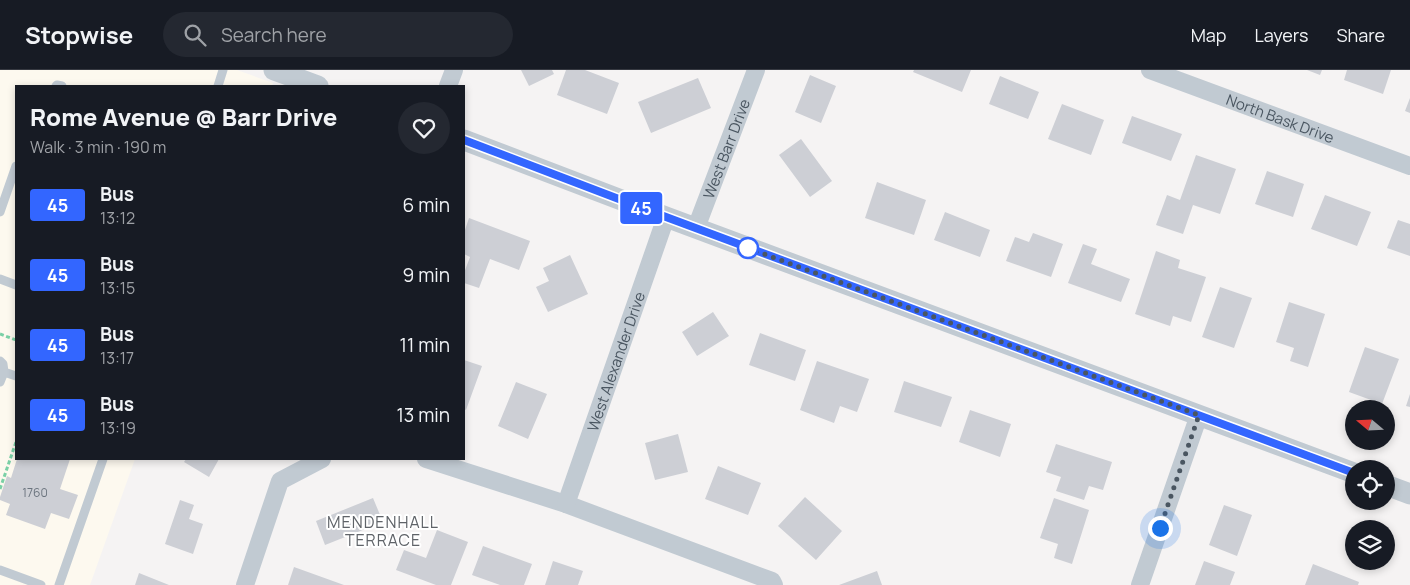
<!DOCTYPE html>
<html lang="en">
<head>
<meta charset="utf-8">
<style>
	:root { --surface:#171b24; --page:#242831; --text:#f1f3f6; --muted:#9ea1a6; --line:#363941 }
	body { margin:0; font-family:Manrope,sans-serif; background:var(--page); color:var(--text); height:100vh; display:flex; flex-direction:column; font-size:19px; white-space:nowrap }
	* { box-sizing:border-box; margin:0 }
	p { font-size:16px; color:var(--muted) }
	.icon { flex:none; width:28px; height:28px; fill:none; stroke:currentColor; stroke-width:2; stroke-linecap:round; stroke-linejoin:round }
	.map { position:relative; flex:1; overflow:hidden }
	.sheet { position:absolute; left:15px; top:15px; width:450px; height:375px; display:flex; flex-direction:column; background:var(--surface); border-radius:0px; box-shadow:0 2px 8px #0003 }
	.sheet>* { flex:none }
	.badge { padding:0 10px; border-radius:4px; font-size:18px; line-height:32px }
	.needle { width:32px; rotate:289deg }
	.tools { position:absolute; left:1345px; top:330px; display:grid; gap:10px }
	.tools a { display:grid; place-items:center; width:50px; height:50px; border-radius:50%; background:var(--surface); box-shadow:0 2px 8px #0003; font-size:25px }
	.you { position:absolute; width:25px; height:25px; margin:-12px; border:4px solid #fff; border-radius:50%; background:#1a73e8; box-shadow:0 0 0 8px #1a73e833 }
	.map>.badge { position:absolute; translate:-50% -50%; box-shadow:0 0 0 2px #fff }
	.round { display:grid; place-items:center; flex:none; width:52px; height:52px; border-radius:26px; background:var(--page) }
	.summary { display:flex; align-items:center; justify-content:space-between; height:85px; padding:0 15px }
	h1 { font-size:24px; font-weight:800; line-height:38px }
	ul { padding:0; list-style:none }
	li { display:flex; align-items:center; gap:15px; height:70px; padding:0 15px }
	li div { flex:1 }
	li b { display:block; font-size:19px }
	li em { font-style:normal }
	li .badge { min-width:55px; font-weight:700; text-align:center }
	header { display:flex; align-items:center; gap:30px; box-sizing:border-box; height:70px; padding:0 25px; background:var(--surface); border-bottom:1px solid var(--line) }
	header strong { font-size:24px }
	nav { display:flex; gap:28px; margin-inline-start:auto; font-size:18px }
	.search { width:350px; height:45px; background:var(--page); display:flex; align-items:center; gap:12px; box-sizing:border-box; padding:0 18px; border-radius:28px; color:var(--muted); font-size:19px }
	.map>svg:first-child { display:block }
	.commercial { fill:#fdf9ef }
	.building { fill:#cdcfd5 }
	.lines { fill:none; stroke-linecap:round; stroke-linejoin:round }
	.path { stroke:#7ad0a6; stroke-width:3; stroke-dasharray:4 2.5; stroke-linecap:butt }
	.service { stroke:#c1cad2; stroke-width:9 }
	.minor { stroke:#c1cad2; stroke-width:18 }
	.tertiary { stroke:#c1cad2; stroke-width:21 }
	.line-casing { stroke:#fff; stroke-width:11 }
	.line { stroke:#36f; stroke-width:8 }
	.walk { stroke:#4a5661; stroke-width:5; stroke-dasharray:0 9 }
	.stop-dot { fill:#fff; stroke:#36f; stroke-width:2.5 }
	.labels { text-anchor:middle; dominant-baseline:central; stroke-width:4; stroke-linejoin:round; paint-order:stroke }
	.number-label { font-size:12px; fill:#6b747e }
	.street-label { font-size:15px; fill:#4a5661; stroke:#fff }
	.neighbourhood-label { font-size:16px; letter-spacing:1px; fill:#5f6368; stroke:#fff }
</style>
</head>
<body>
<header>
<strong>Stopwise</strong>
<div class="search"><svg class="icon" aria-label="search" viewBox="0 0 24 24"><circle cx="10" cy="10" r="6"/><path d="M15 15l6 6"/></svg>Search here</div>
<nav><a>Map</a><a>Layers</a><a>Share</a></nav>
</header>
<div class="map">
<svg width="1410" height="515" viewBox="0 0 1410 515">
	<rect width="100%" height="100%" fill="#f5f3f3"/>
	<path class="commercial" d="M 0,0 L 237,0 L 273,13 L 272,16 L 16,16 L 16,389 L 135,389 L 90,515 L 0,515 Z"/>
	<path class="building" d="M 521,0 L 552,0 L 554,4 L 529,16 Z
		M 566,0 L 585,0 L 619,13 L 607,44 L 557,25 Z
		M 914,0 L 971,0 L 962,22 L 913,2 Z
		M 1307,0 L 1322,0 L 1320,5 Z
		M 1347,0 L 1391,0 L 1383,24 L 1344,10 Z
		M 810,5 L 836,16 L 821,53 L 795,42 Z
		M 1000,6 L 1039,22 L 1028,49 L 989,34 Z
		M 698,8 L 711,38 L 651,63 L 638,32 Z
		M 1410,28 L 1410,43 L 1405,41 Z
		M 1062,34 L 1104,50 L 1091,85 L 1048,69 Z
		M 1132,46 L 1182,64 L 1171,91 L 1122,73 Z
		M 801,69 L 832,111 L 810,127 L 779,85 Z
		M 1196,85 L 1236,99 L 1220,144 L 1193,135 L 1183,164 L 1156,155 L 1167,125 L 1180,130 Z
		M 1267,101 L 1304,114 L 1293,147 L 1255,134 Z
		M 877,112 L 926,130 L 914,165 L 865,148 Z
		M 1325,125 L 1371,142 L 1357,176 L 1311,159 Z
		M 945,142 L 990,160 L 980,187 L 934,170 Z
		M 469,148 L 530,171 L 519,200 L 490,189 L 479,218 L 464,213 L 464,203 L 470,187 L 464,184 L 464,163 Z
		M 1398,150 L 1410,154 L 1410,186 L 1387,178 Z
		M 1033,163 L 1063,174 L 1051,207 L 1006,191 L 1015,167 L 1029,172 Z
		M 1083,174 L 1097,179 L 1091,194 L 1130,209 L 1121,232 L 1068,213 Z
		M 1156,181 L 1180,190 L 1178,198 L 1206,207 L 1191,252 L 1173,246 L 1170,256 L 1135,244 Z
		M 570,185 L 588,224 L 548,242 L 536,217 L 549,211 L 543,198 Z
		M 1220,217 L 1252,228 L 1234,278 L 1202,267 Z
		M 1289,232 L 1325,244 L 1308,297 L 1290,291 L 1294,278 L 1276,272 Z
		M 713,242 L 729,266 L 697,286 L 682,262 Z
		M 760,263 L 806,280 L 795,311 L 749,295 Z
		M 1365,277 L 1399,289 L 1382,334 L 1349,322 Z
		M 464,290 L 482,296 L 466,340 L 464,339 Z
		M 817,291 L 869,309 L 857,342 L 840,336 L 834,353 L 800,340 Z
		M 904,311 L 952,327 L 941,357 L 894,342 Z
		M 516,312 L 547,324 L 528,369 L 498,356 Z
		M 1410,324 L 1410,337 L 1406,336 Z
		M 970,340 L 1011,354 L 1000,387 L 959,372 Z
		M 678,364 L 688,402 L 655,410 L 645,373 Z
		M 1056,374 L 1112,392 L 1103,420 L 1089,416 L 1084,430 L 1056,421 L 1061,407 L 1046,402 Z
		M 17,389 L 70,389 L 60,419 L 78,425 L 69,449 L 51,443 L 45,459 L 6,445 L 10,434 L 0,430 L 0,427 L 7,406 L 11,408 Z
		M 186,389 L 219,389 L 209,407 L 184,392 Z
		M 718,396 L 761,413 L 748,445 L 705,429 Z
		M 805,427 L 842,461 L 816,490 L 778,456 Z
		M 373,428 L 383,452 L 325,475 L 316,451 Z
		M 1054,428 L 1089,440 L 1072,494 L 1054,488 L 1058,474 L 1040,468 Z
		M 180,430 L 194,435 L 189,449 L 203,454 L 193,484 L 165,474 Z
		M 1224,435 L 1252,445 L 1237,486 L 1209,475 Z
		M 437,460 L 468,472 L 451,515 L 436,515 L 396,500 L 404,480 L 426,488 Z
		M 483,476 L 532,494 L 524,515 L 500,515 L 472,505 Z
		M 553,491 L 583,501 L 578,515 L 545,515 Z
		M 1204,491 L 1235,502 L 1230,515 L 1195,515 Z
		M 1313,494 L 1359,512 L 1358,515 L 1305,515 Z
		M 294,497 L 344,515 L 288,515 Z
		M 877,501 L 882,515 L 839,515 Z
		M 139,503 L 169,515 L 135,515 Z"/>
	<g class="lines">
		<path class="path" d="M 0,264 L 16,270
			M 0,419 L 16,372"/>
		<path class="service" d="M 56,16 L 57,15 L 62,16
			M 218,16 L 223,0
			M 0,142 L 16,96
			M 0,209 L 16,215
			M 0,291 L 3,294 L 4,302
			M 0,312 L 4,302 L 16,306
			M 0,500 L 41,515
			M 59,515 L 103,389"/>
		<g class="minor">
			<path id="s1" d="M 1150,0 L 1410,96"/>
			<path d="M 448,16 L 454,0"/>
			<path id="s2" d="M 696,158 L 756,0"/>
			<path d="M 426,389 L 566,434 L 772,511 L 774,515"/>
			<path id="s3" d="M 566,434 L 666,147"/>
			<path d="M 245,515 L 280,411 L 322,389"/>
			<path d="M 1140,515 L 1199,345"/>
		</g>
		<path class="tertiary" d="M 274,0 L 318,16
			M 464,70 L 666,147 L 1354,403
			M 1386,415 L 1410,424"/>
	</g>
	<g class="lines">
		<g class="line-casing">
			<path id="line" d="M 464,70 L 666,147 L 1354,403"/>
		</g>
		<use href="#line" class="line"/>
		<path class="walk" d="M 748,178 L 1199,345 L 1160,458"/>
	</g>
	<circle class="stop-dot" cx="748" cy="178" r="10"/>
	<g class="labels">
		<g class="number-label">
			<text x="35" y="422">1760</text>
		</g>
		<g class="street-label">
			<text stroke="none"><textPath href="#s1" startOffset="139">North Bask Drive</textPath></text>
			<text stroke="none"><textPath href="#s2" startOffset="85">West Barr Drive</textPath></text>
			<text stroke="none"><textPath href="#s3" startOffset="151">West Alexander Drive</textPath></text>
		</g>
		<g class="neighbourhood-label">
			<text x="383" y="452">MENDENHALL<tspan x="383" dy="18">TERRACE</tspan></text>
		</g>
	</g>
</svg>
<div class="tools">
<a><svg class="needle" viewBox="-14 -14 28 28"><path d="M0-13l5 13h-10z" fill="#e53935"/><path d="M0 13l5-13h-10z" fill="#9ea1a6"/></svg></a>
<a><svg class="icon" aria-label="locate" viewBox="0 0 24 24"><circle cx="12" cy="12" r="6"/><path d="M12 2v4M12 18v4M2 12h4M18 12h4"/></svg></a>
<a><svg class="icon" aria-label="layers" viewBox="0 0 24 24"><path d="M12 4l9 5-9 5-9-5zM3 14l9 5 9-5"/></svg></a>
</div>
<div class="you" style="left:1160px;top:458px"></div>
<b class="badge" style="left:641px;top:138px;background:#36f;color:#fff">45</b>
<section class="sheet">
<div class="summary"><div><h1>Rome Avenue @ Barr Drive</h1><p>Walk · 3 min · 190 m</p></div><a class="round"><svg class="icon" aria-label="heart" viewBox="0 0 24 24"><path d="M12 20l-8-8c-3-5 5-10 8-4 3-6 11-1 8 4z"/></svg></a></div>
<ul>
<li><span class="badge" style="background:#36f;color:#fff">45</span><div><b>Bus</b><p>13:12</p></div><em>6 min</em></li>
<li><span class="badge" style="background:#36f;color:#fff">45</span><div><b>Bus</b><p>13:15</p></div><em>9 min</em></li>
<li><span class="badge" style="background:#36f;color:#fff">45</span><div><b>Bus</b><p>13:17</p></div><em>11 min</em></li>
<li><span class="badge" style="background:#36f;color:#fff">45</span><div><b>Bus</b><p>13:19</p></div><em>13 min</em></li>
</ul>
</section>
</div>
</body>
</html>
